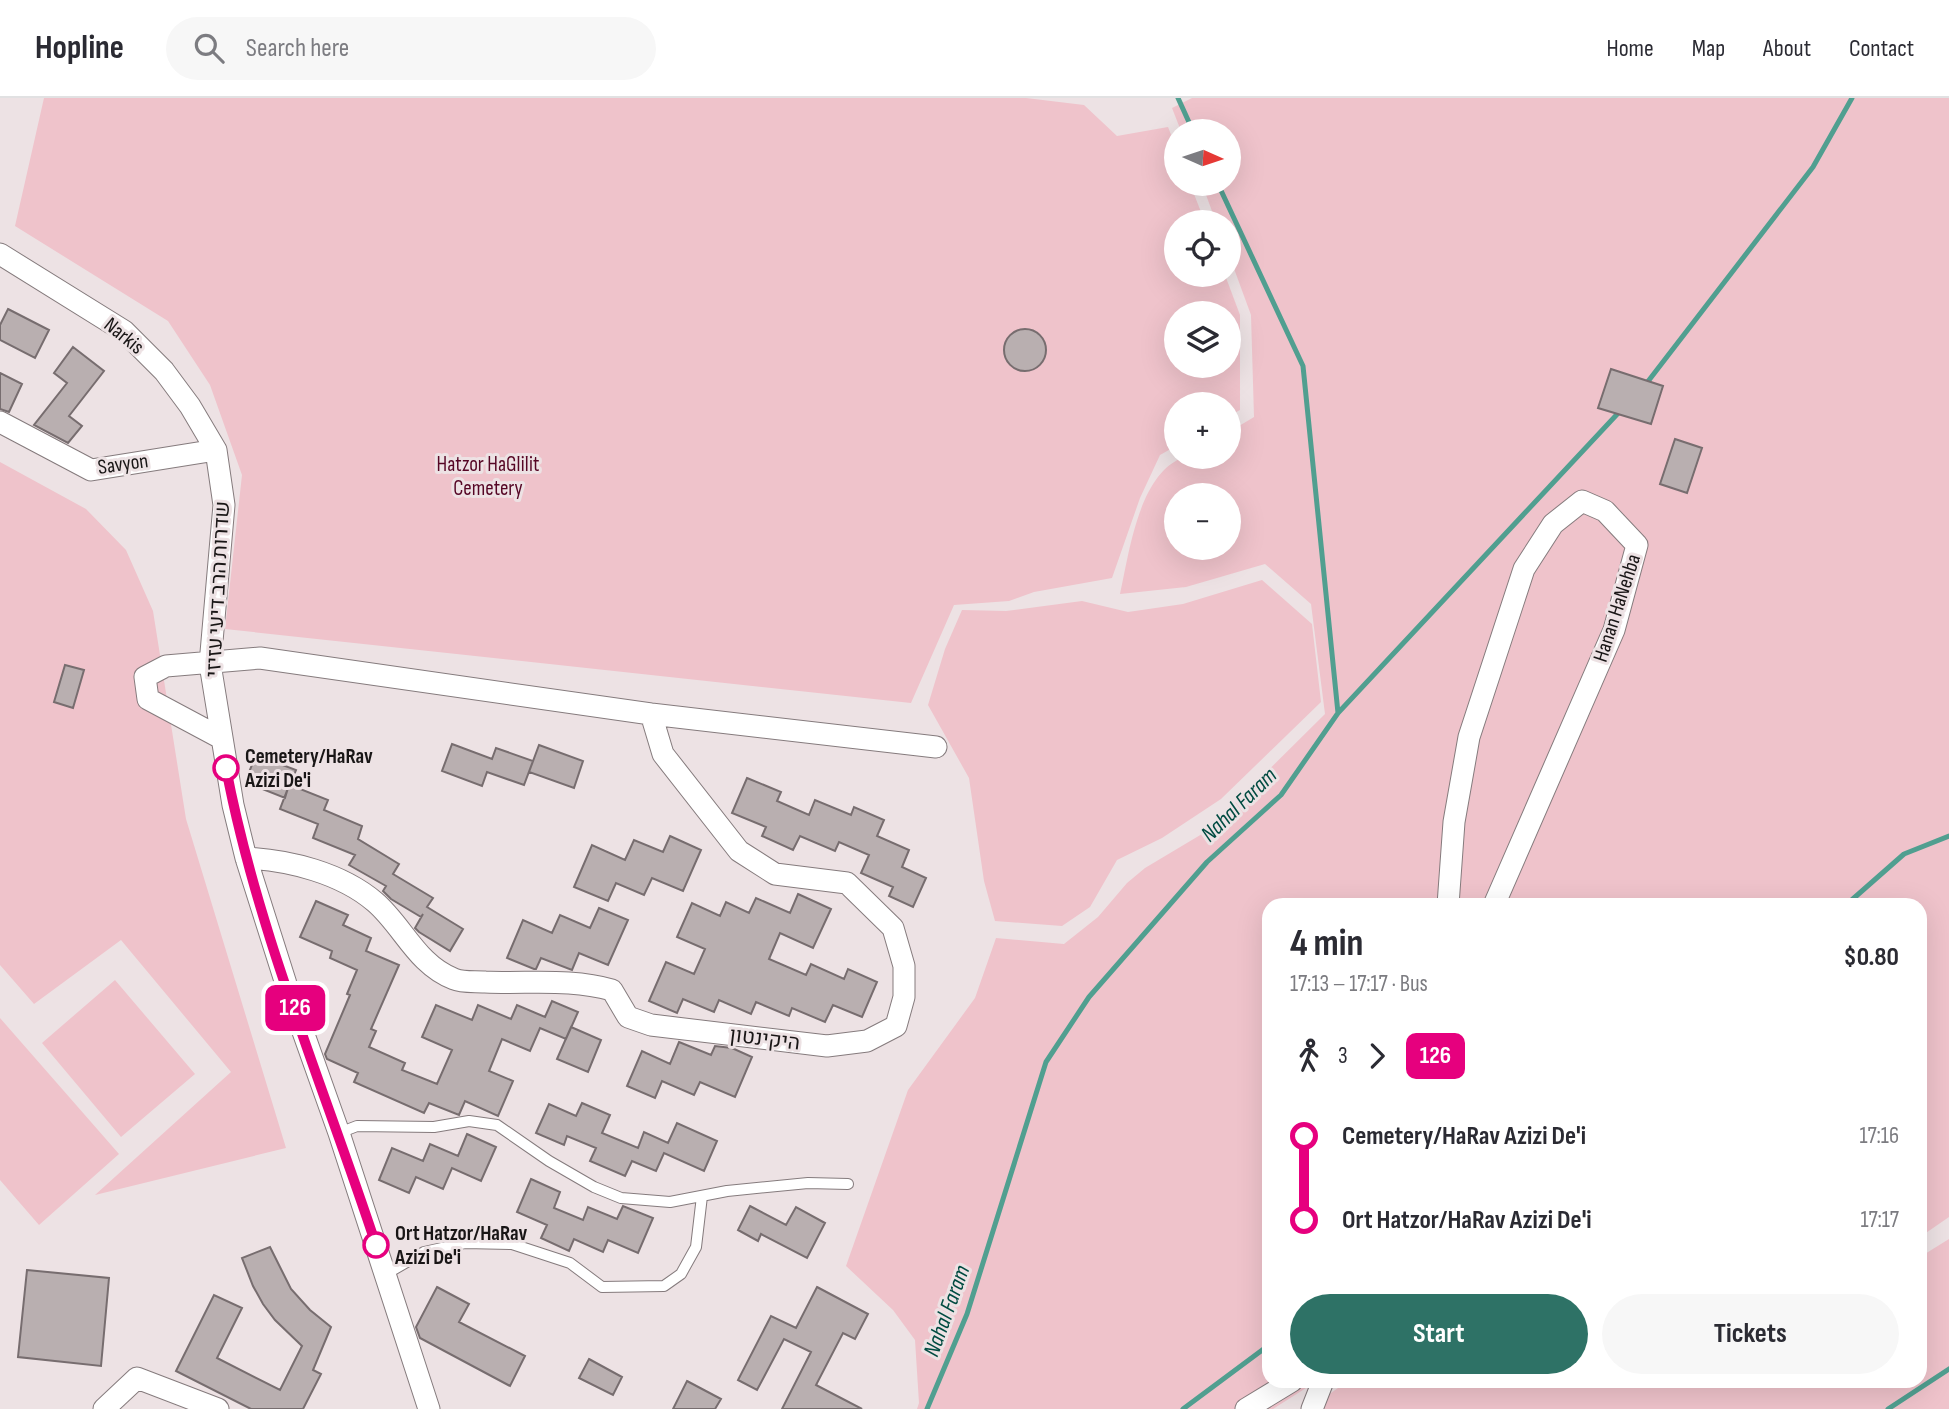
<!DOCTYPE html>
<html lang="en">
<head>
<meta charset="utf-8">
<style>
	:root { --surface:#fff; --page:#f7f7f7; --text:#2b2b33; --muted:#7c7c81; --line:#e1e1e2; --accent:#2e7266 }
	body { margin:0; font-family:"Sofia Sans Condensed",Heebo,sans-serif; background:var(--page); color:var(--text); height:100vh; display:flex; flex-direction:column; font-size:26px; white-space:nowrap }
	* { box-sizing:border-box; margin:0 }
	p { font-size:23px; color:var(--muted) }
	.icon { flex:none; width:38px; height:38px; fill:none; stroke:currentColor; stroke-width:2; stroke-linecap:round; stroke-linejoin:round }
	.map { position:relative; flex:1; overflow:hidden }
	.details { position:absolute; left:1262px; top:800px; width:665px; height:490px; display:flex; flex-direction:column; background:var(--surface); border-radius:21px; box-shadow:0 7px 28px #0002 }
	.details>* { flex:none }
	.badge { padding:0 14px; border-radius:10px; font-size:24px; line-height:46px }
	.needle { width:46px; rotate:93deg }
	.fabs { position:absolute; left:1164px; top:21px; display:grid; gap:14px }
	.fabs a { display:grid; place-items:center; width:77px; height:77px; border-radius:50%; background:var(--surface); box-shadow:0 7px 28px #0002; font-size:35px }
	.map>.badge { position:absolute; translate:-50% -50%; box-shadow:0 0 0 4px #fff }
	.legs { display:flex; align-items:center; gap:10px; height:77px; padding:0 28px; font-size:23px }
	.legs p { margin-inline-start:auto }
	.overview { display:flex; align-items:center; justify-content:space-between; height:119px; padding:0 28px }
	h1 { font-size:38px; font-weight:700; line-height:52px }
	.button { display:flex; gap:14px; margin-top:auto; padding:14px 28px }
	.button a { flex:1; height:80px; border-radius:42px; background:var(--accent); color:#fff; font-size:28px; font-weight:700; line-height:80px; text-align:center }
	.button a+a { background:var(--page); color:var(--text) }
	ul { padding:0 28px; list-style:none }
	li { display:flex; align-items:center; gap:24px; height:84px; font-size:26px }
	li i { display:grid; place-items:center; width:10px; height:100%; margin:0 9px; background:currentColor }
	li i::after { content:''; width:18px; height:18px; margin:-9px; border:5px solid; border-radius:50%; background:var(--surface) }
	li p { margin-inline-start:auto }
	li:first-child i { background:linear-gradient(#0000 50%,currentColor 0) }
	li:last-child i { background:linear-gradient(currentColor 50%,#0000 0) }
	header { display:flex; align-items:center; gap:42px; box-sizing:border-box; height:98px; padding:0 35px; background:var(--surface); border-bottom:2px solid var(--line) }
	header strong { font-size:33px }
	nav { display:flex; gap:38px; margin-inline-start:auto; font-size:24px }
	.search { width:490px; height:63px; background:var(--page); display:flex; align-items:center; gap:18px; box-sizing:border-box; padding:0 24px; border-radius:38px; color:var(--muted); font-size:26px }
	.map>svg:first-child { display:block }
	.green { fill:#efc3cb; fill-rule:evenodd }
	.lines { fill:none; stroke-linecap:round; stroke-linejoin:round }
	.stream { stroke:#509f90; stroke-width:5 }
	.building { fill:#b9afb0; stroke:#776d6f; stroke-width:2 }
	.service-casing { stroke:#857b7d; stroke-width:12 }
	.minor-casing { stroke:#857b7d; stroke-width:23 }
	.service { stroke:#fff; stroke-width:10 }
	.minor { stroke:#fff; stroke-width:21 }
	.line-1-casing { stroke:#fff; stroke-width:16 }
	.line-1 { stroke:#e6007e; stroke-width:10 }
	.stop-1-dot { fill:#fff; stroke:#e6007e; stroke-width:3.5 }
	.labels { text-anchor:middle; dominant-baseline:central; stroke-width:6; stroke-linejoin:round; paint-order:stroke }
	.street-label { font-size:21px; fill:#191616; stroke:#ede2e4 }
	.park-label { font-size:21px; fill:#560625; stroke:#ede2e4 }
	.stop-label { font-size:21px; font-weight:bold; fill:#191616; stroke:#ede2e4; text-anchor:start }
	.water-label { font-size:23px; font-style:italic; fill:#014b41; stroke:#ede2e4 }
</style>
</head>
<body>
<header>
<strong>Hopline</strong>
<div class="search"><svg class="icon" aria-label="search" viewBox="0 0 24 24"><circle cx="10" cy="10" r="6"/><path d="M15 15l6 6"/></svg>Search here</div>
<nav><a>Home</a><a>Map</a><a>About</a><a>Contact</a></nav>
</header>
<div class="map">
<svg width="1949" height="1311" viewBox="0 0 1949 1311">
	<rect width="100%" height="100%" fill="#ede2e4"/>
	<path class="green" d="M 44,0 L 1026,0 L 1084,7 L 1117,38 L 1168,29 L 1176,49 L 1176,86 L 1190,86 L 1205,124 L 1176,124 L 1176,177 L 1225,177 L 1240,217 L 1240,312 L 1229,318 L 1228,306 L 1176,306 L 1176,348 L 1160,357 L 1140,400 L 1112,480 L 1034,494 L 1009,503 L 954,507 L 911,605 L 225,531 L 242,377 L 210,287 L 168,223 L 15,128 ZM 1228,215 L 1228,268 L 1176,268 L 1176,215 Z
		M 1192,0 L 1949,0 L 1949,1119 L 1920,1139 L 1920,807 L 1269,807 L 1269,1283 L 1317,1283 L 1273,1311 L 917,1311 L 919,1305 L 915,1242 L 893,1212 L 846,1168 L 908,992 L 975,900 L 996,840 L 1064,846 L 1098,819 L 1127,785 L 1145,770 L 1207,733 L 1325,616 L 1311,506 L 1265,466 L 1186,489 L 1120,496 C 1129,456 1139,373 1185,359 C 1197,355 1216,359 1228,359 L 1229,334 L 1254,319 L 1251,217 L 1229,157 L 1228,124 L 1216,124 L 1202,86 L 1228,86 L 1228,33 L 1181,33 L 1172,10 ZM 1176,397 L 1228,397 L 1228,450 L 1176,450 Z
		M 0,364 L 86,411 L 126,452 L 153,513 L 186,721 L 286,1050 L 95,1097 L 231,974 L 121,842 L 34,906 L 0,867 Z
		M 1262,482 L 1312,526 L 1321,604 L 1221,701 L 1162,740 L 1117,762 L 1090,809 L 1062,828 L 995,823 L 984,783 L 969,680 L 928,607 L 945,551 L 962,512 L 1006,513 L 1082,503 L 1128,514 L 1183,506 Z
		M 115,882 L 195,976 L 121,1039 L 42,945 Z
		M 0,920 L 119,1056 L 39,1127 L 0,1082 Z
		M 1949,1141 L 1949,1311 L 1308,1311 L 1348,1283 L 1920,1283 L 1920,1159 Z"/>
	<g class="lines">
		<path class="stream" d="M 1178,0 L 1193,33
			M 1646,286 L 1813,69 L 1852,0
			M 1338,615 L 1622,311
			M 1846,807 L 1904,756 L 1949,738
			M 927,1311 L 967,1216 L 1046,964 L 1089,899 L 1207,764 L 1281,697 L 1338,615 L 1303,268 L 1218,86
			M 1183,1311 L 1269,1247
			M 1888,1311 L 1949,1271"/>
	</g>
	<path class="building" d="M 8,211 L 49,232 L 35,260 L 0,242 L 0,227 Z
		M1004 252a21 21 0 1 1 42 0a21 21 0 1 1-42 0Z
		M 73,249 L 104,273 L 69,318 L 82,328 L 68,345 L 34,327 L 67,285 L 54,275 Z
		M 1611,271 L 1663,288 L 1651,326 L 1598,310 Z
		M 0,275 L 22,286 L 9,314 L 0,311 Z
		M 1675,341 L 1702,350 L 1687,395 L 1660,386 Z
		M 65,567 L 84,572 L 73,610 L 54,604 Z
		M 452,646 L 492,661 L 496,650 L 533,663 L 524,687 L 487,674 L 482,688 L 442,673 Z
		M 539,647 L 583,663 L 574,690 L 529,674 Z
		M 256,657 L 296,672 L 290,687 L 328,702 L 324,712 L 362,728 L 358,741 L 399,766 L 393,776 L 433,800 L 427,809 L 463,831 L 450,853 L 419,834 L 415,830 L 423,816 L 421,819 L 391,801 L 383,793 L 386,788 L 349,767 L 355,757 L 313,740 L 318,726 L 280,711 L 288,690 L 285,700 L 245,684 Z
		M 747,680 L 781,694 L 777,703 L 809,717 L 815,702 L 851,717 L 854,709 L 884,722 L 877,738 L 909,752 L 902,769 L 926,780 L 913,809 L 889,798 L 893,789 L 861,775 L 869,757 L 839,744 L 835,753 L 800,738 L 793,752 L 762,738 L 766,729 L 732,715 Z
		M 670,738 L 701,752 L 683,793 L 652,780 L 644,797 L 616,785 L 608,803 L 574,789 L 592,747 L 625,762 L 634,742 L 663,754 Z
		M 798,796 L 831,811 L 813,850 L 780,835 L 769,861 L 806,877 L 811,866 L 844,881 L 848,871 L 877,884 L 862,919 L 833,907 L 825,924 L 792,910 L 789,918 L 756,904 L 751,916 L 719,902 L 714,914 L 683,901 L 677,915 L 649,903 L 666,864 L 694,876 L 705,851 L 677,839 L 692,805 L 720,818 L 726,804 L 749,815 L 756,800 L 790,815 Z
		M 316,803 L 348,817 L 343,827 L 371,840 L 366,853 L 399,867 L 371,931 L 376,933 L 369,949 L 405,965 L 402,972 L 437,986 L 452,952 L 422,939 L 436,907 L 472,922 L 478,907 L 511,921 L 517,907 L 545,919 L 552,903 L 578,914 L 566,941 L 540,930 L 530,953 L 502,941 L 489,973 L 513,983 L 498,1018 L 465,1003 L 459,1017 L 429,1005 L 424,1015 L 354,984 L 358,975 L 327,961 L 325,956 L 350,897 L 347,896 L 357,872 L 330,860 L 332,853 L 300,839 Z
		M 599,810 L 628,822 L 608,867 L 579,855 L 572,872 L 541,860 L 536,871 L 534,871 L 507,860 L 523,822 L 552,835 L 560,817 L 590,830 Z
		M 571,929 L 601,942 L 588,974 L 557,961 Z
		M 679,944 L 711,957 L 715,948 L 732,950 L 752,959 L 735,999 L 700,984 L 694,997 L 662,983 L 655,1000 L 627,988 L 642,953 L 670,966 Z
		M 582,1005 L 610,1017 L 602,1035 L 638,1050 L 644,1034 L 668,1045 L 677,1025 L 717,1043 L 704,1073 L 664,1055 L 656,1073 L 632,1063 L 625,1078 L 590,1063 L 596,1050 L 567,1038 L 564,1047 L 536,1035 L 549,1006 L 576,1018 Z
		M 467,1036 L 496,1049 L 481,1083 L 452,1070 L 443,1091 L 416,1079 L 409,1095 L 379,1082 L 392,1050 L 423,1063 L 430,1046 L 458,1058 Z
		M 531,1081 L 560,1094 L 554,1110 L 583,1122 L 588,1109 L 617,1121 L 623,1108 L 653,1120 L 638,1155 L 608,1142 L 603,1154 L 574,1141 L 569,1153 L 541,1140 L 547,1127 L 517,1114 Z
		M 750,1108 L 786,1127 L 796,1109 L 825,1125 L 807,1160 L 761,1136 L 758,1143 L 738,1132 Z
		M 270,1149 L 291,1191 L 310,1212 L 331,1229 L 313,1272 L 321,1276 L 303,1311 L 251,1311 L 176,1273 L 214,1197 L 242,1210 L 217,1260 L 280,1292 L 302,1248 L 275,1222 L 263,1206 L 253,1188 L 242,1160 Z
		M 27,1172 L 109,1180 L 101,1268 L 18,1259 Z
		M 437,1189 L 469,1206 L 459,1224 L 525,1258 L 510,1288 L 420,1240 L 416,1229 Z
		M 817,1189 L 868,1216 L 855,1241 L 843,1235 L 816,1287 L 862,1311 L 782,1311 L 811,1254 L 784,1241 L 757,1292 L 738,1282 L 771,1218 L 796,1230 Z
		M 589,1261 L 622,1279 L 613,1297 L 579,1280 Z
		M 687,1283 L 721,1301 L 715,1311 L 673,1311 Z"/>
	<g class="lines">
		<g class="service-casing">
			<path id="service" d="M 339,1035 L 357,1028 L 434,1029 L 469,1023 L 497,1027 L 549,1063 L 594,1089 L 621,1100 L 670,1104 L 727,1093 L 808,1085 L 848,1086
				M 386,1176 L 424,1154 L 465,1145 L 512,1146 L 570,1165 L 602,1189 L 664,1188 L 681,1176 L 696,1149 L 702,1098"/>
		</g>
		<g class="minor-casing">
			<path id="minor" d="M 0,156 L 124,233 L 164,273 L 190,308 L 216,352 L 224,407 L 210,566 L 233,707 L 246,760 L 286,886 L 339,1035 L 429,1311
				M 0,324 L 91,372 L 216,352
				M 221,640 L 148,601 L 145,579 L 166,568 L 260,560 L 651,616 L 936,649
				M 246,760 C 289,762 341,775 375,804 C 403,828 417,867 454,881 C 463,885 476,883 485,884 C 528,886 571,880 612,892 L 628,919 L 651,927 L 827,948 L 867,943 L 896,928 L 904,899 L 904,868 L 893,830 L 847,785 L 775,776 L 739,753 L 663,656 L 651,616
				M 1448,807 L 1454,724 L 1469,639 L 1524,471 L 1553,426 L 1582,403 L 1605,413 L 1637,447 L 1614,532 L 1494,807
				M 104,1311 L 137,1280 L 218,1311
				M 1246,1311 L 1292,1283
				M 1312,1311 L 1323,1283"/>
		</g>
		<use href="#service" class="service"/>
		<use href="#minor" class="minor"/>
	</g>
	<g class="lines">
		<g class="line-1-casing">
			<path id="line-1" d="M 226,670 C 257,833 324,989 376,1147"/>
		</g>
		<use href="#line-1" class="line-1"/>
	</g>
	<g class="stop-1-dot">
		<circle cx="226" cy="670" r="12"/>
		<circle cx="376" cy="1147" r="12"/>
	</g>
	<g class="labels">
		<g class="street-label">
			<text transform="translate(124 238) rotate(39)">Narkis</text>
			<text transform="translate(123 366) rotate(-8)">Savyon</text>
			<text transform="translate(218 491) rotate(-87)">שדרות הרב דיעי עזיזי</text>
			<text transform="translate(1617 510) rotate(-72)">Hanan HaNehba</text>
			<text transform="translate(765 941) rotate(7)">היקינטון</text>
		</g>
		<g class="park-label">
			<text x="488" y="366">Hatzor HaGlilit<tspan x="488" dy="24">Cemetery</tspan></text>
		</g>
		<g class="stop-label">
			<text x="245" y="658">Cemetery/HaRav<tspan x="245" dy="24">Azizi De'i</tspan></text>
			<text x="395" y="1135">Ort Hatzor/HaRav<tspan x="395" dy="24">Azizi De'i</tspan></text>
		</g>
		<g class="water-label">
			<text transform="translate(1239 707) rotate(-44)">Nahal Faram</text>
			<text transform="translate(947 1213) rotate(-70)">Nahal Faram</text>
		</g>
	</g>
</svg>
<div class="fabs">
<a><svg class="needle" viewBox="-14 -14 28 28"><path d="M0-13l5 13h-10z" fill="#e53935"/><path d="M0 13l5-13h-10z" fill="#7c7c81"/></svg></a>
<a><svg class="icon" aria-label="locate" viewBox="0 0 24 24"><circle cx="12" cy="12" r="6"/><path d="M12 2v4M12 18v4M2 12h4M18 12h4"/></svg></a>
<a><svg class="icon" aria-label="layers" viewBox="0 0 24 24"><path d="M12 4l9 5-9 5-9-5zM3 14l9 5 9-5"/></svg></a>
<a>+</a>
<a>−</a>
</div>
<b class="badge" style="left:295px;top:910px;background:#e6007e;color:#fff">126</b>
<section class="details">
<div class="overview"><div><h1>4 min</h1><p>17:13 – 17:17 · Bus</p></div><b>$0.80</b></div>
<div class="legs"><svg class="icon" aria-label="walk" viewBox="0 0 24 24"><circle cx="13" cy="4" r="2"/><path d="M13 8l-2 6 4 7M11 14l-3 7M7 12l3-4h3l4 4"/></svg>3<svg class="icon" aria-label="forward" viewBox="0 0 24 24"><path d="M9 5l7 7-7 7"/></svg><b class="badge" style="background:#e6007e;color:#fff">126</b></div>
<ul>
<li><i style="color:#e6007e"></i><b>Cemetery/HaRav Azizi De'i</b><p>17:16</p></li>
<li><i style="color:#e6007e"></i><b>Ort Hatzor/HaRav Azizi De'i</b><p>17:17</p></li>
</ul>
<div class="button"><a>Start</a><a>Tickets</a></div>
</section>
</div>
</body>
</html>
